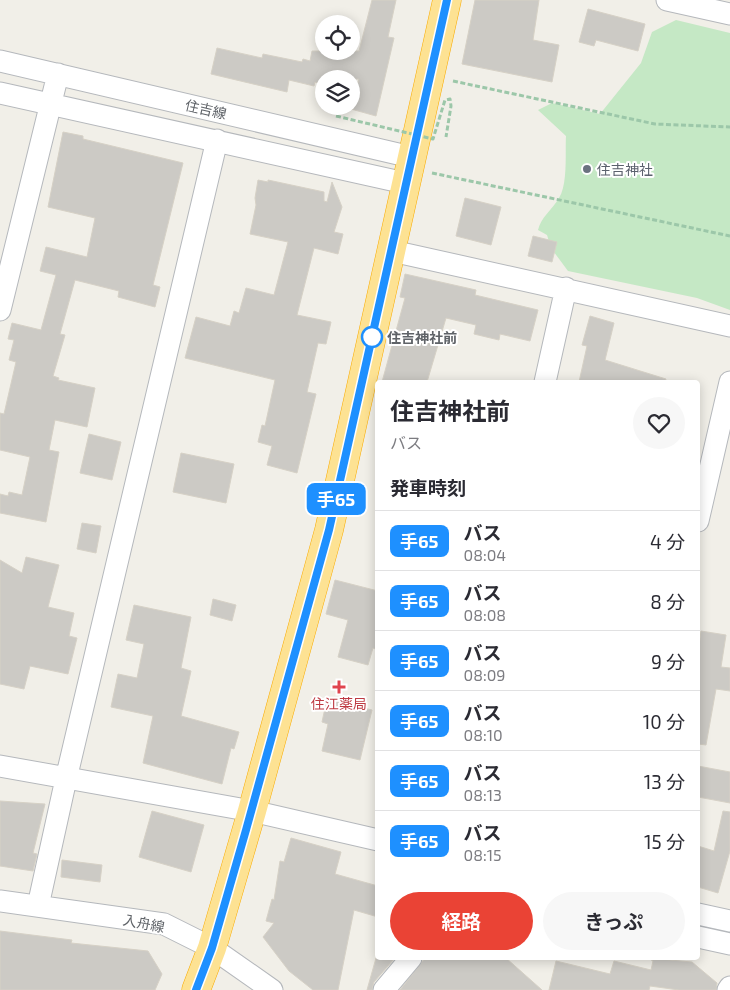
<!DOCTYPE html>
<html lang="ja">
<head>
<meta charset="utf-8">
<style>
	:root { --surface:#fff; --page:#f7f7f7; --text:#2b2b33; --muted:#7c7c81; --line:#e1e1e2; --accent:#ea4335 }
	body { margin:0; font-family:"Exo 2","Noto Sans JP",sans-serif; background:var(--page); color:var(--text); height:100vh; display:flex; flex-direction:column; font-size:19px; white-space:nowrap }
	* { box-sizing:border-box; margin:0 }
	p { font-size:16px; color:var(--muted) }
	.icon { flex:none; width:28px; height:28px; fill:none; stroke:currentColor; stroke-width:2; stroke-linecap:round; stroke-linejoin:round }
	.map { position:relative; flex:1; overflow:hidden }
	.side { position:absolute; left:375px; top:380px; width:325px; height:580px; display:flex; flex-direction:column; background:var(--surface); border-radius:5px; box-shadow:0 2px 12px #0003 }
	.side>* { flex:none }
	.badge { padding:0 10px; border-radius:8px; font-size:18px; line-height:32px }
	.controls { position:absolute; left:315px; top:15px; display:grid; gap:10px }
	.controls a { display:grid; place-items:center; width:45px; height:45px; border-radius:50%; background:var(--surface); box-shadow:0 2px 12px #0003; font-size:25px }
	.map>.badge { position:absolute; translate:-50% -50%; box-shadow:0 0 0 2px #fff }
	h2 { padding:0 15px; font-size:19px; line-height:45px }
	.round { display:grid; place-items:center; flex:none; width:52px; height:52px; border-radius:26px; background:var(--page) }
	.summary { display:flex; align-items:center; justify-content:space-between; height:85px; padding:0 15px }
	h1 { font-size:24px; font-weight:700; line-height:38px }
	.primary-button { display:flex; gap:10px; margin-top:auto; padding:10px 15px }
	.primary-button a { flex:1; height:58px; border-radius:30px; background:var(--accent); color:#fff; font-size:20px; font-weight:700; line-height:58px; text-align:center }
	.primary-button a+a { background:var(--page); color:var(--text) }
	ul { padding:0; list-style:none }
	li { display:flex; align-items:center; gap:15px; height:60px; padding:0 15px; border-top:1px solid var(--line) }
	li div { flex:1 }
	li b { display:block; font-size:19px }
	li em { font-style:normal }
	li .badge { min-width:55px; font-weight:700; text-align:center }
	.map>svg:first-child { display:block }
	.green { fill:#c5e8c5 }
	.building { fill:#cccac5; stroke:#d6d1c6 }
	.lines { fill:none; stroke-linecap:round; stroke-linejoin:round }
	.minor-casing { stroke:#b5b8bc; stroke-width:23 }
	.highway-casing { stroke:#f9ab00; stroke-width:29 }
	.path { stroke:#9cc7a9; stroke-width:3; stroke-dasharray:5 2.5; stroke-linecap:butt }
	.minor { stroke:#fff; stroke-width:21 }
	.highway { stroke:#fde293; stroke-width:28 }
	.path-bridge { stroke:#9cc7a9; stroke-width:3; stroke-dasharray:5 2.5; stroke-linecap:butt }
	.line-casing { stroke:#fff; stroke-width:11 }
	.line { stroke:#1e90ff; stroke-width:8 }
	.worship-dot { fill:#6b7280; stroke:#fff; stroke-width:2 }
	.stop-dot { fill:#fff; stroke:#1e90ff; stroke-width:2.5 }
	.health-dot { fill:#e0444e; stroke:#fff; stroke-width:2 }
	.labels { text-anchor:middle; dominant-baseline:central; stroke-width:4; stroke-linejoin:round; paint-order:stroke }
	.street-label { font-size:14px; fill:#5f6368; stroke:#fff }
	.worship-label { font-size:14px; fill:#5b616d; stroke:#fff; text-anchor:start }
	.stop-label { font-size:14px; font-weight:bold; fill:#5f6368; stroke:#fff; text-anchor:start }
	.health-label { font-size:14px; fill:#be3a42; stroke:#fff }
</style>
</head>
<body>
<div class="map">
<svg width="730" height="990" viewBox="0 0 730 990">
	<rect width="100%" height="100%" fill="#f1efe8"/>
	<path class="green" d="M 676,20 L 730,33 L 730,310 L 697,298 L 568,271 L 551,248 L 547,235 L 538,230 C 541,217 552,210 559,198 C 568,184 565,152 566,136 L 538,110 L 552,103 L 600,114 L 641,63 L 652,32 Z"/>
	<path class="building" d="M 372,0 L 396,0 L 388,37 L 394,38 L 376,116 L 351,109 L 359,79 L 324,79 L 324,84 L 315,82 L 314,86 L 289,80 L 287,92 L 211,74 L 217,48 L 262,58 L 263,54 L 302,62 L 303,59 L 310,61 L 312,51 L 359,51 Z
		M 475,0 L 539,0 L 533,40 L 559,45 L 552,82 L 462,64 Z
		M 588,9 L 645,24 L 638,51 L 596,40 L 594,46 L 579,42 Z
		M 63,132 L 83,136 L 83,139 L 183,163 L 153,285 L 160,287 L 155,307 L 118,297 L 119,291 L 75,280 L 60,334 L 65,335 L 53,376 L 59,378 L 58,380 L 95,388 L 87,427 L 55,420 L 49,450 L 59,452 L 46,522 L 0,513 L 0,494 L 8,496 L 9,492 L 22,495 L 30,457 L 0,450 L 0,413 L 4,414 L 16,362 L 9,360 L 14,340 L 8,339 L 12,323 L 41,330 L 56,275 L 40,271 L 46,247 L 87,257 L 95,218 L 48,207 Z
		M 258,180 L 268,182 L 268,180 L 324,192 L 324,201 L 327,202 L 332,182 L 342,207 L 334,232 L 343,234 L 338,254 L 314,248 L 297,315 L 331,322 L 326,344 L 318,343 L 307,392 L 316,394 L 297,473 L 267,465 L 272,446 L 258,442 L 262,425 L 265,426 L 275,380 L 185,358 L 196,317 L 230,326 L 234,311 L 239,313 L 246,288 L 274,295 L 288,242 L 250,234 L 256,205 L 255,198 Z
		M 465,198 L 501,207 L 491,245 L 456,236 Z
		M 533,236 L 557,242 L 552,262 L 528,256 Z
		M 405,274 L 476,290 L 475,295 L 538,310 L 530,341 L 500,334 L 499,340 L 474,334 L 476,325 L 446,318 L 427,382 L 382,382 L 405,298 L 400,297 Z
		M 590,316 L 614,323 L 605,360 L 666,379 L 665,382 L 579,382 L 587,346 L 582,345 Z
		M 89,434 L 121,442 L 112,480 L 80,473 Z
		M 181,453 L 234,464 L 226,503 L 173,492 Z
		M 82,523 L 101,526 L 96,553 L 77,549 Z
		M 26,557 L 59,565 L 48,607 L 74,613 L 69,636 L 77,638 L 68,674 L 30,666 L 24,689 L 0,684 L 0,560 L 22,573 Z
		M 335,580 L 378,591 L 378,650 L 373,648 L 368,665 L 338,657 L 348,620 L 326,614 Z
		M 213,599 L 236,605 L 232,621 L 210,615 Z
		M 134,605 L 191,617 L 181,668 L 191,671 L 181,716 L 239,732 L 234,749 L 231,748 L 222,784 L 143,763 L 153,716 L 111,707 L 118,674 L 137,678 L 144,644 L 126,640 Z
		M 701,631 L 726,635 L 721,667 L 730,668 L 730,691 L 716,689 L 706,745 L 698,744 L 698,653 Z
		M 327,699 L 372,710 L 360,760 L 322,751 L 328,724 L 322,722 Z
		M 698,766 L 730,772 L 730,803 L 698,797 Z
		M 0,801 L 45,804 L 33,853 L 37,854 L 33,871 L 0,866 Z
		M 152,811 L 204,825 L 191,872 L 139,857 Z
		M 723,811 L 730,812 L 730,851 L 718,893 L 698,887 L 698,846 L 714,851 Z
		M 291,838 L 341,852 L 335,874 L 378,886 L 378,917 L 354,910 L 338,990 L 313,990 L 289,971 L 263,937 L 274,923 L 266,921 L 272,899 L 274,900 L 280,861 L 284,862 Z
		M 62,860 L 102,865 L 100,882 L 61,877 Z
		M 0,931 L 72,940 L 71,943 L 148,951 L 162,974 L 155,990 L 0,990 Z
		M 376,958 L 395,958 L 374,982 L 372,990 L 367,990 Z
		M 425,958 L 506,958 L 542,990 L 400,990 Z
		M 648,958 L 692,962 L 717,983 L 716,990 L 679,990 L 650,986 L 649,990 L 549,990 L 556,961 L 610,974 L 614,961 L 651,970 L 653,961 Z"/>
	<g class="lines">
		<g class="minor-casing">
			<path id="minor" d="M 667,0 L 730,14
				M 0,61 L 411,157
				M 0,93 L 405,183
				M 392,251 L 730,326
				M 0,310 L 58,74
				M 545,382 L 566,288
				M 698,521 L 730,382
				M 0,766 L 252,811 L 378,840
				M 0,901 L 164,924 L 212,948 L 272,990
				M 38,906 L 66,779 L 217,140
				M 698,914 L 730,921
				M 698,937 L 730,944
				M 384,990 L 411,958
				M 728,990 L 730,987"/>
		</g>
		<g class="highway-casing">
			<path id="highway" d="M 196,990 L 212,948 L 252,811 L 329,530 L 447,0"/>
		</g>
		<path class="path" d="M 453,81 L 655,124 L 730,127
			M 432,173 L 730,236"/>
		<use href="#minor" class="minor"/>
		<use href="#highway" class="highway"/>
		<path class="path-bridge" d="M 336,116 L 433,139 L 445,100 L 450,99 L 451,106 L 446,137"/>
	</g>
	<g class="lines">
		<g class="line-casing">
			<path id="line" d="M 196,990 L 212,948 L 246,830 L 329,530 L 447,0"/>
		</g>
		<use href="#line" class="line"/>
	</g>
	<circle class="worship-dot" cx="587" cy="169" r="5"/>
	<circle class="stop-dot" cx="372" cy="337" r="10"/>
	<path class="health-dot" d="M336.5 679.5h5v5h5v5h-5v5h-5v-5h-5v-5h5z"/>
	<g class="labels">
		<g class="street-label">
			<text transform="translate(206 109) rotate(13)">住吉線</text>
			<text transform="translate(144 923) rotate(11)">入舟線</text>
		</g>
		<g class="worship-label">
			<text x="597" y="169">住吉神社</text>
		</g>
		<g class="stop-label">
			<text x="387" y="337">住吉神社前</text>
		</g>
		<g class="health-label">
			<text x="339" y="703">住江薬局</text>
		</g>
	</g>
</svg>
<div class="controls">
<a><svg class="icon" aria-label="locate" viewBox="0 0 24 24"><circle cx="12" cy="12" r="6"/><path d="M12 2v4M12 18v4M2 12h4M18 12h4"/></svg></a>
<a><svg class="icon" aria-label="layers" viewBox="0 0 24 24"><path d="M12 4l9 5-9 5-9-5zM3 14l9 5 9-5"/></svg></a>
</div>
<b class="badge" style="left:336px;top:499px;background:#1e90ff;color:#fff">手65</b>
<section class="side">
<div class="summary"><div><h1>住吉神社前</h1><p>バス</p></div><a class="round"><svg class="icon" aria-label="heart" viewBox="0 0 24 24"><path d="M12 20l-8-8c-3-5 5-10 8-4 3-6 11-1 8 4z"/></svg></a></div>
<h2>発車時刻</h2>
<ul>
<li><span class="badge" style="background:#1e90ff;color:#fff">手65</span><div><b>バス</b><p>08:04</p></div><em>4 分</em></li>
<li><span class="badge" style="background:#1e90ff;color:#fff">手65</span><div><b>バス</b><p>08:08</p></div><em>8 分</em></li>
<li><span class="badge" style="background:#1e90ff;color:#fff">手65</span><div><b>バス</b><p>08:09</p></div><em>9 分</em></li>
<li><span class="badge" style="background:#1e90ff;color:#fff">手65</span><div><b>バス</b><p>08:10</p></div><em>10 分</em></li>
<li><span class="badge" style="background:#1e90ff;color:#fff">手65</span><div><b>バス</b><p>08:13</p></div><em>13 分</em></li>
<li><span class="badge" style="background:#1e90ff;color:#fff">手65</span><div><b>バス</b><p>08:15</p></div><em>15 分</em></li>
</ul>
<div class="primary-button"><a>経路</a><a>きっぷ</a></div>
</section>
</div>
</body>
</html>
